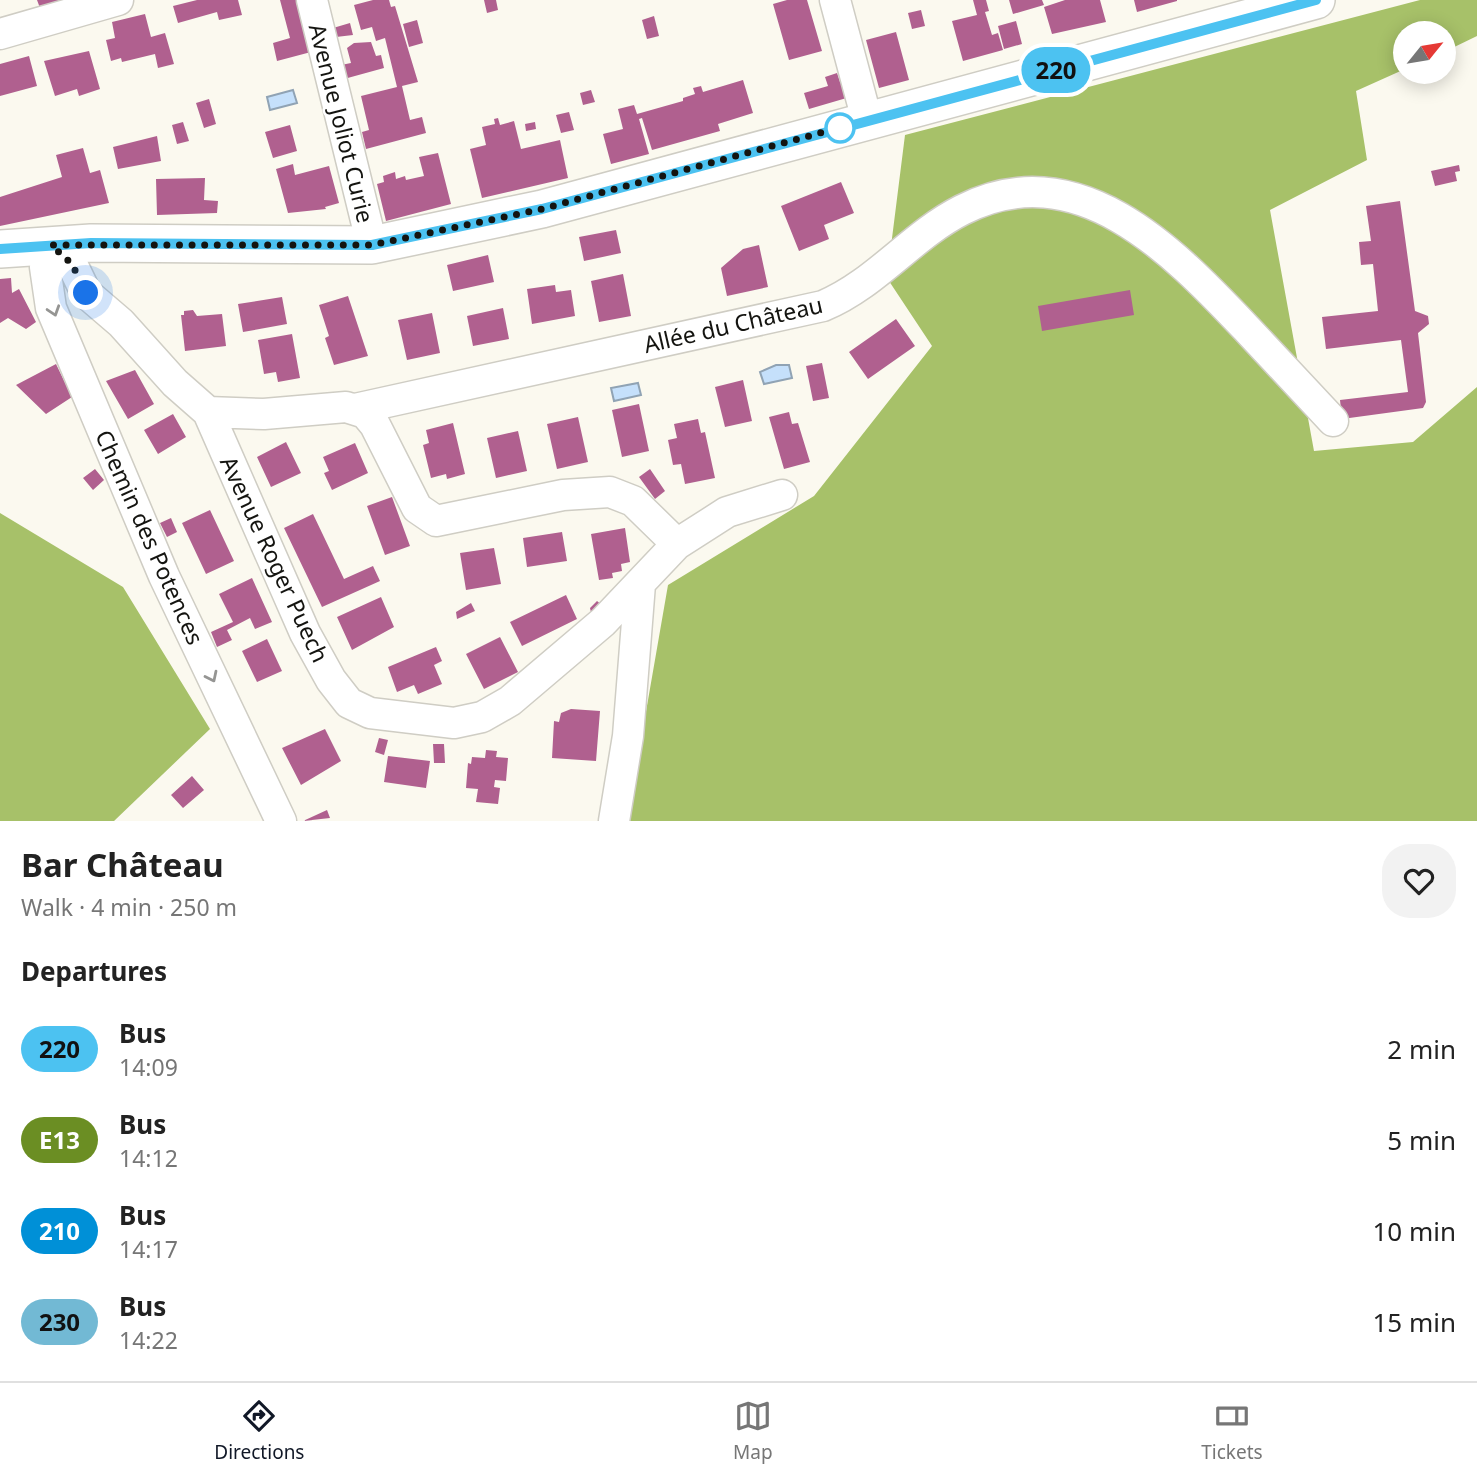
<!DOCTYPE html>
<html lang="en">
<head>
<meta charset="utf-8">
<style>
	:root { --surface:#fff; --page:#f2f2f2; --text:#222; --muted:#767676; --line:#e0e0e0; --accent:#111827 }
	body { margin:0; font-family:"Noto Sans",sans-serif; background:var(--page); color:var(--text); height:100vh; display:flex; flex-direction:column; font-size:26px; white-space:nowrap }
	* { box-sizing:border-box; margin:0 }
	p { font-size:23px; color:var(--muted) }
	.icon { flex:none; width:38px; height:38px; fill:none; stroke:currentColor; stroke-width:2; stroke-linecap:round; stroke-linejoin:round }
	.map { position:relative; height:821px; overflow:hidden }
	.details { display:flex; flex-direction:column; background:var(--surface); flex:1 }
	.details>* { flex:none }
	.badge { padding:0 14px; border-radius:23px; font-size:24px; line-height:46px }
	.needle { width:46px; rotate:60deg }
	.buttons { position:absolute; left:1393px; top:21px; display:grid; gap:14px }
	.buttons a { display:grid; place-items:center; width:63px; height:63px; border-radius:50%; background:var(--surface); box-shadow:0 4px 18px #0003; font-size:35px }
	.you { position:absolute; width:35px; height:35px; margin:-18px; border:5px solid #fff; border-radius:50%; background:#1a73e8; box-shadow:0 0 0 10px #1a73e833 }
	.map>.badge { position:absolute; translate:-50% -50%; box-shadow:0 0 0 4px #fff }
	h2 { padding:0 21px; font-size:26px; line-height:63px }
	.round { display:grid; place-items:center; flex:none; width:74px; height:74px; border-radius:28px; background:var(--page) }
	.overview { display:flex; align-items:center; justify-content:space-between; height:119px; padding:0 21px }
	h1 { font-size:33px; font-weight:700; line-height:52px }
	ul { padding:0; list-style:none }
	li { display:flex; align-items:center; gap:21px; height:91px; padding:0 21px }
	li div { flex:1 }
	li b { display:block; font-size:26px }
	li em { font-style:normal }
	li .badge { min-width:77px; font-weight:700; text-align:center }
	.tabs { display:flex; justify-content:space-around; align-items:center; height:98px; border-top:2px solid var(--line); background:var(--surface); font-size:19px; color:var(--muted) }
	.tabs a { display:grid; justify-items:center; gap:4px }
	.tabs .selected { color:var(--accent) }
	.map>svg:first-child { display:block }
	.forest { fill:#a7c169 }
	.water { fill:#c5e0fb; stroke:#90a3b4; stroke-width:2 }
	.building { fill:#b0608f }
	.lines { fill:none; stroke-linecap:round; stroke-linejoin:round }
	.minor-casing { stroke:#cfcdc4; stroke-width:33 }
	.major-casing { stroke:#cfcdc4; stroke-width:40 }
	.minor { stroke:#fff; stroke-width:30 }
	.major { stroke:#fff; stroke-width:37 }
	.oneway { stroke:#959593 }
	.line-casing { stroke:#fff; stroke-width:16 }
	.line { stroke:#4cc2f1; stroke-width:10 }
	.walk { stroke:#141410; stroke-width:7; stroke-dasharray:0 12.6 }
	.stop-dot { fill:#fff; stroke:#4cc2f1; stroke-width:3.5 }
	.labels { text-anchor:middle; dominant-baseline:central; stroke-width:5; stroke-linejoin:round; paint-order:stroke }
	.street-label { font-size:23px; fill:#141410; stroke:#fff }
</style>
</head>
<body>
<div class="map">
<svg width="1477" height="821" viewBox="0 0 1477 821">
	<rect width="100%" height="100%" fill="#fbf9ef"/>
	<path class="forest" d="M 1420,0 L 1477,0 L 1477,36 L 1444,52 L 1444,33 L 1405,33 L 1405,69 L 1356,91 L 1367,160 L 1270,210 L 1314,451 L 1413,442 L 1477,387 L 1477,821 L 627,821 L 668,585 L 814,496 L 932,346 L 887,278 L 905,135 Z
		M 0,513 L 123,587 L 210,729 L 114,821 L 0,821 Z"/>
	<path class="water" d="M 293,90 L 297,103 L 270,110 L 267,97 Z
		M 776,365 L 789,365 L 792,378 L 764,384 L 760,372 Z
		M 638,383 L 641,395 L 614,401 L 611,388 Z"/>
	<path class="building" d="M 37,0 L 66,0 L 40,8 Z
		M 197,0 L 238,0 L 242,15 L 219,20 L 217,12 L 178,23 L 173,6 Z
		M 280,0 L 297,0 L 311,52 L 277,61 L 273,43 L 290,38 Z
		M 373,0 L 389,0 L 391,7 L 395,6 L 418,82 L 402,86 L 410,120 L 422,117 L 426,133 L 366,149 L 362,132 L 369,130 L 361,96 L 397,87 L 385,38 L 376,41 L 372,27 L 361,30 L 354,5 Z
		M 484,0 L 496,0 L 498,10 L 487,13 Z
		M 787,0 L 807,0 L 822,51 L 789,60 L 773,4 Z
		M 973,0 L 986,0 L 989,11 L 985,12 L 992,35 L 998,33 L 1003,50 L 963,61 L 952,21 L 977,15 Z
		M 1009,0 L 1042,0 L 1044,5 L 1013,14 Z
		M 1065,0 L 1100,0 L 1106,22 L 1052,34 L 1044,7 Z
		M 1134,0 L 1177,0 L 1177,1 L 1137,12 Z
		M 921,10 L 925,26 L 912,29 L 908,13 Z
		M 145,14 L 151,37 L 165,33 L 174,64 L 158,68 L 155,54 L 122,62 L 121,58 L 111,61 L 106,40 L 115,38 L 112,22 Z
		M 654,16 L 659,36 L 647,39 L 642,20 Z
		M 417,20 L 423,43 L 409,47 L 403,24 Z
		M 1016,21 L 1022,44 L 1004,49 L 998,26 Z
		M 350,23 L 353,35 L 336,37 L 333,28 Z
		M 896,32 L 909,80 L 879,88 L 866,40 Z
		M 371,42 L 376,56 L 381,55 L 384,68 L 344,79 L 341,65 L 351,63 L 347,48 L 354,43 Z
		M 89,51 L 100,89 L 79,96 L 77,89 L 55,96 L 44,61 Z
		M 29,56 L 37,86 L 0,96 L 0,64 Z
		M 837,73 L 840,82 L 844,81 L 850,97 L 809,109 L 804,93 L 828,86 L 825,77 Z
		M 743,80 L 753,113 L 718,124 L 720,131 L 652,150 L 642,118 L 639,119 L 649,154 L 611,164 L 603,134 L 623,129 L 618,109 L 634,105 L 637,114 L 683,101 L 683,98 L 695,94 L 693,88 L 701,86 L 703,92 Z
		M 591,90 L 595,102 L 583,105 L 580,93 Z
		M 209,99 L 216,124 L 204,128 L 196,103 Z
		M 569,112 L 574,130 L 561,133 L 556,115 Z
		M 498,118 L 500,125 L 514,121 L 521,149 L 560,140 L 568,178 L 482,198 L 470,149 L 486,145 L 482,127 L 495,124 L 494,119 Z
		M 183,122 L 189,141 L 177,144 L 172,125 Z
		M 535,122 L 536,129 L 526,131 L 525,124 Z
		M 290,125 L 297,151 L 273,158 L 265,132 Z
		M 157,136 L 161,161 L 118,169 L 113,147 Z
		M 83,148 L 90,173 L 100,170 L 109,203 L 0,226 L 0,197 L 62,177 L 56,155 Z
		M 438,153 L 451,204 L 386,221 L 377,184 L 384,182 L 383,176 L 395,172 L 396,179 L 405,176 L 406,180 L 424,176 L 419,157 Z
		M 293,164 L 295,175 L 329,166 L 339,203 L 325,207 L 326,209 L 288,213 L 276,169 Z
		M 1459,165 L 1460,171 L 1455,172 L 1457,181 L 1435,186 L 1431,171 Z
		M 205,178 L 204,200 L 218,201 L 217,213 L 157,215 L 156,179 Z
		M 841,182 L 854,213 L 824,225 L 829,239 L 799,251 L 781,206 Z
		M 1400,201 L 1415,311 L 1428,316 L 1429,324 L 1418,333 L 1426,402 L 1423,408 L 1342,419 L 1340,400 L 1408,392 L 1401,340 L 1326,349 L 1322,317 L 1378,311 L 1373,264 L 1361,265 L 1359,242 L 1371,241 L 1366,206 Z
		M 616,230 L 621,253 L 584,261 L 579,237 Z
		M 759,245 L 768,287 L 727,296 L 721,268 L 743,249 Z
		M 488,255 L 494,282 L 453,291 L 447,265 Z
		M 623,274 L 631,316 L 599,322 L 591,281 Z
		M 11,278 L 12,293 L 19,289 L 36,322 L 26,329 L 8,318 L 0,323 L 0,279 Z
		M 555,285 L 556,292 L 571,290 L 575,316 L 532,324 L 527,289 Z
		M 1130,290 L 1134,315 L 1042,331 L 1038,306 Z
		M 348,296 L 368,356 L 334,365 L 325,338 L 329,336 L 319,305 Z
		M 282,297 L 287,324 L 243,332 L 238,304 Z
		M 503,308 L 509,339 L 473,346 L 467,316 Z
		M 193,310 L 197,316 L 222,314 L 226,346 L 185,351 L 181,315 L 184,315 L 184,311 Z
		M 432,313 L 440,353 L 407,360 L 398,320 Z
		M 896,319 L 915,346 L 868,379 L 849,352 Z
		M 292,334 L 300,378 L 278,382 L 276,372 L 264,374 L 258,340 Z
		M 822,363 L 829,398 L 813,401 L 806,366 Z
		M 56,364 L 72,397 L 46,414 L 16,385 Z
		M 135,370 L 154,404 L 128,419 L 106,381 Z
		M 743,380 L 752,421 L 725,427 L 715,387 Z
		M 639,404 L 649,451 L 622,457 L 612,410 Z
		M 789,412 L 792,424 L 798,423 L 810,462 L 784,469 L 769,417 Z
		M 173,414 L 186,437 L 158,454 L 144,430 Z
		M 578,417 L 588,462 L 557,469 L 547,424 Z
		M 698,419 L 701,433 L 705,432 L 715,478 L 685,484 L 681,464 L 673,465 L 668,440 L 677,438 L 674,424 Z
		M 453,423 L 465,474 L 447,479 L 446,474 L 431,478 L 423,445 L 429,443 L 426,430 Z
		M 518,431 L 527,471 L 496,478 L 487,438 Z
		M 286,442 L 301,473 L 271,487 L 257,457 Z
		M 355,443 L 368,473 L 332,490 L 324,473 L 329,471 L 323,457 Z
		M 95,469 L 104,480 L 93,490 L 83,478 Z
		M 650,469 L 665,491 L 655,499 L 639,477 Z
		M 392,497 L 410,546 L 385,555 L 367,506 Z
		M 210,510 L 234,561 L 206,574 L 182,523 Z
		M 313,514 L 344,579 L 373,566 L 380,581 L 322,607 L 284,528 Z
		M 171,518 L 177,532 L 167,537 L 160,523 Z
		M 625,528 L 630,562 L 621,564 L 622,571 L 612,573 L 613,578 L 599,580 L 591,534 Z
		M 562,532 L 567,561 L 527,567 L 523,538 Z
		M 494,548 L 501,584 L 466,590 L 460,553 Z
		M 252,578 L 272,622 L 255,629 L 250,618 L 227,630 L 232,640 L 217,647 L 211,632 L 233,622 L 219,594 Z
		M 566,595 L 577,619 L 522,646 L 510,622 Z
		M 381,597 L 394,627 L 352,650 L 337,617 Z
		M 597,601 L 603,606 L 592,617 L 590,608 Z
		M 471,603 L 475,611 L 457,619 L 456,612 Z
		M 500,637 L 518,672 L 484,689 L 466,654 Z
		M 267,639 L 282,671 L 257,682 L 242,651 Z
		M 436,647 L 442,661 L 434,665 L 442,684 L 418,694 L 414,685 L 397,692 L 388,667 Z
		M 571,709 L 600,711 L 596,761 L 552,758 L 554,721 L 559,722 L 561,713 Z
		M 325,729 L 341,761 L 301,785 L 282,748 Z
		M 379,738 L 388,740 L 384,755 L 375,752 Z
		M 433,744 L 444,744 L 445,763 L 434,763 Z
		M 486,750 L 497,751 L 496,757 L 508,758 L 506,781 L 495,780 L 494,787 L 500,788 L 498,804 L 476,802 L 478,789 L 466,788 L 468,763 L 471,764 L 472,757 L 485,758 Z
		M 388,756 L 430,761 L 426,788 L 384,782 Z
		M 192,776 L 204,790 L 183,808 L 171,795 Z
		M 327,810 L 330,818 L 303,821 Z"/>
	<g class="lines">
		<g class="minor-casing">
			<path id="minor" d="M 312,0 L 372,245
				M 835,0 L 867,120
				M 0,34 L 118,0
				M 355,409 L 823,306 C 876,284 911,236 962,210 C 1077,151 1172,250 1246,328 C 1275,359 1304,390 1333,421
				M 208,412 L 264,414 L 346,407 L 365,413 L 375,425 L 417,508 L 436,521 L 563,495 L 610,492 L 633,501 L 677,544 L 727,512 L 782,495
				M 281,821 L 164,576 L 51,308 L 45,267 L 51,245 L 72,264 L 86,293 L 121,323 L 175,383 L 208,412 L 305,633 L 331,680 L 349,703 L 370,713 L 454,723 L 482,717 L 510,701 L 603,622 L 677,544
				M 614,821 L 628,736 L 640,584"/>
		</g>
		<g class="major-casing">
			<path id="major" d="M 0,249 L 91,243 L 372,245 L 542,209 L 1316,0"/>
		</g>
		<use href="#minor" class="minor"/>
		<use href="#major" class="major"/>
	</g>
	<defs><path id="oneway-chevron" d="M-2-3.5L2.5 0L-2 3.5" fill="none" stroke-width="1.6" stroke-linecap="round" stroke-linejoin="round" transform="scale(1.75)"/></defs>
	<g class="oneway">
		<use href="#oneway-chevron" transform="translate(54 311) rotate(72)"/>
		<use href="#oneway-chevron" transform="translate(212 677) rotate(64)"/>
	</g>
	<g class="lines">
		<g class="line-casing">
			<path id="line" d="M 0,249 L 91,243 L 372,245 L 542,209 L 1316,0"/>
		</g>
		<use href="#line" class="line"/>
		<path class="walk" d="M 86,293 L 72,264 L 51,245 L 372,245 L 542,209 L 842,127 L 840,128"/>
	</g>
	<circle class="stop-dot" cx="840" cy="128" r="14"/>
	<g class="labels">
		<g class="street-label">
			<text transform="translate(342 123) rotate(76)">Avenue Joliot Curie</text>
			<text transform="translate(733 324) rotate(-13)">Allée du Château</text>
			<text transform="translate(150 537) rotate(66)">Chemin des Potences</text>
			<text transform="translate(275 559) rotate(65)">Avenue Roger Puech</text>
		</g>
	</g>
</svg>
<div class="buttons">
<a><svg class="needle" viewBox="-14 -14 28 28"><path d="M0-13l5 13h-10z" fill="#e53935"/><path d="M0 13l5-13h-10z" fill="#767676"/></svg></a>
</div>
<div class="you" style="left:86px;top:293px"></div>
<b class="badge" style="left:1056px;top:70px;background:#4cc2f1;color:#111">220</b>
</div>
<section class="details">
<div class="overview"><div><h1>Bar Château</h1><p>Walk · 4 min · 250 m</p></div><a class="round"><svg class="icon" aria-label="heart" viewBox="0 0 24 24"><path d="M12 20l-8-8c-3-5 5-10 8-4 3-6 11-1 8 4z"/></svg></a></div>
<h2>Departures</h2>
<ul>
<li><span class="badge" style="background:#4cc2f1;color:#111">220</span><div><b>Bus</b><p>14:09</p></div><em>2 min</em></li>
<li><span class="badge" style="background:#6b8e23;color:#fff">E13</span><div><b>Bus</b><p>14:12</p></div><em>5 min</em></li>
<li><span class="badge" style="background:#0090d7;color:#fff">210</span><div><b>Bus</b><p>14:17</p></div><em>10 min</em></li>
<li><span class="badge" style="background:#72b9d4;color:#111">230</span><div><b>Bus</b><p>14:22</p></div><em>15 min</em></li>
</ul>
</section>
<nav class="tabs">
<a class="selected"><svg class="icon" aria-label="directions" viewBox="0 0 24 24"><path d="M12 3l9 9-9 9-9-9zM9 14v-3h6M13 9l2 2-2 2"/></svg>Directions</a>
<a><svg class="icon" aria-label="map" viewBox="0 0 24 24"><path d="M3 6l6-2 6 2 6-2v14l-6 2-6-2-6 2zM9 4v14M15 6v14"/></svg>Map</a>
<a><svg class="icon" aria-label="tickets" viewBox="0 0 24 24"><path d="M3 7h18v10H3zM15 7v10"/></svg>Tickets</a>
</nav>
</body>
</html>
